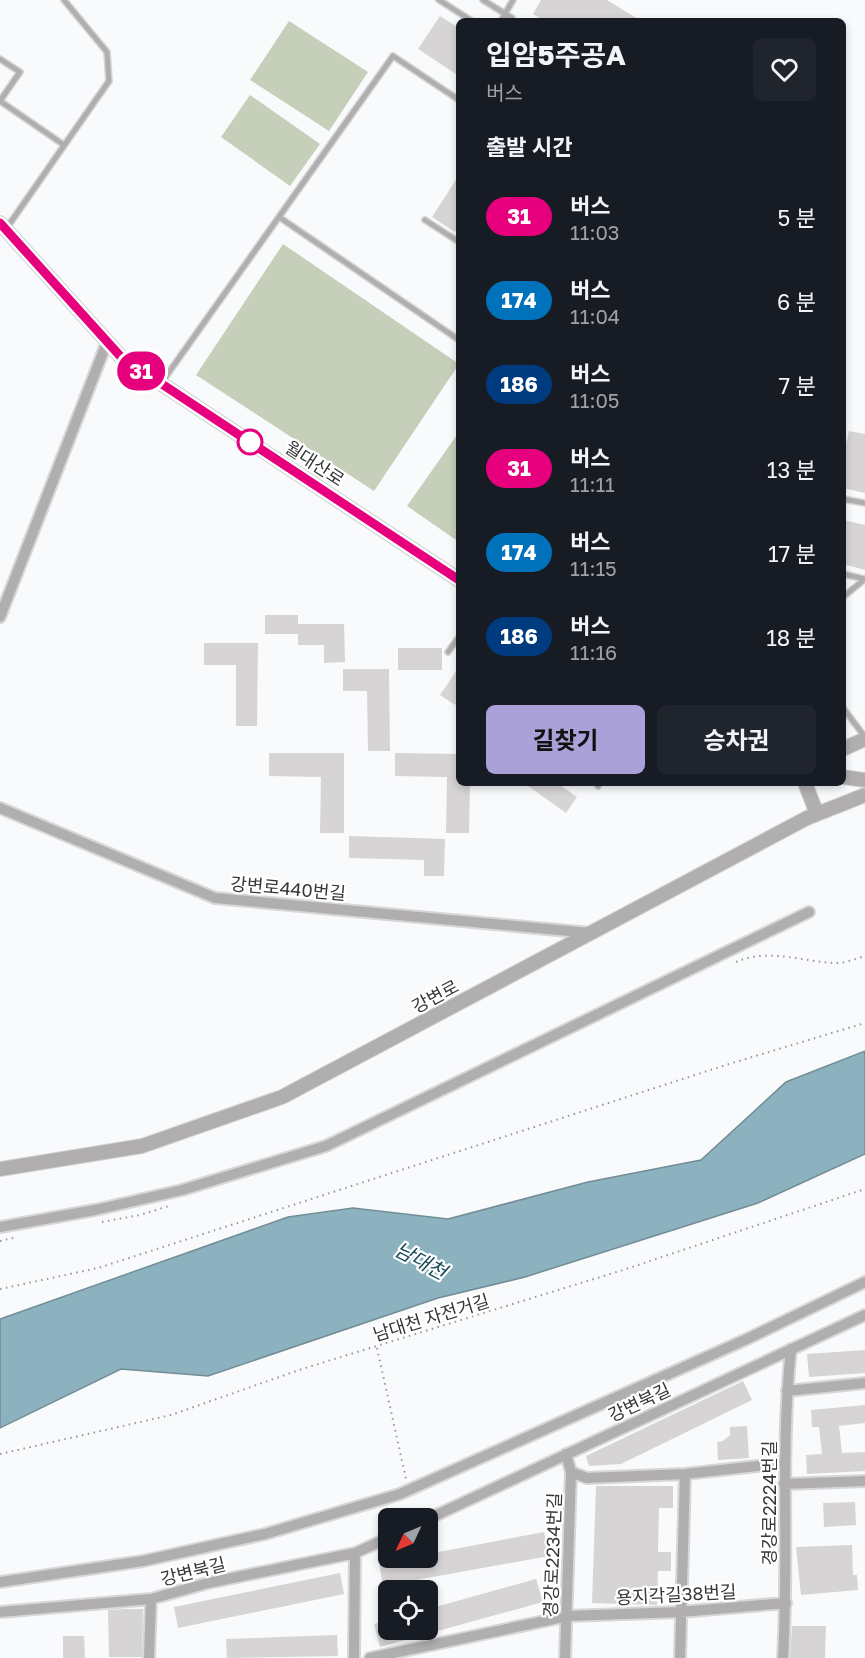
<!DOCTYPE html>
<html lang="ko">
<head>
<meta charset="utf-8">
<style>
	:root { --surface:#171b24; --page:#20242c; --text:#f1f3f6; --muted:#9ea1a6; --accent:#aaa1d8 }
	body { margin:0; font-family:"Golos Text","Noto Sans KR",sans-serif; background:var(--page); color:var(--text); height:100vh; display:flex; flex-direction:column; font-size:22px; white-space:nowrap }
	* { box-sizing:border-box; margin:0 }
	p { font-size:20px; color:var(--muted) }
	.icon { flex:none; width:33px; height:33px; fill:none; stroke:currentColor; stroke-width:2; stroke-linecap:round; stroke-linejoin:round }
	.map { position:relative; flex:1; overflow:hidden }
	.details { position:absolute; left:456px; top:18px; width:390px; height:768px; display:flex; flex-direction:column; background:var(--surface); border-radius:9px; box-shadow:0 3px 9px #0003 }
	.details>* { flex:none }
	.badge { padding:0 12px; border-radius:20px; font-size:21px; line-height:39px }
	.needle { width:39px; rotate:226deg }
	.controls { position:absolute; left:378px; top:1508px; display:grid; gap:12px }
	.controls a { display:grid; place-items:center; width:60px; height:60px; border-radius:9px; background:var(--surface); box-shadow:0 3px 9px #0003; font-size:30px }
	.map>.badge { position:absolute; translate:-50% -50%; box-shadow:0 0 0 3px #fff }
	h2 { padding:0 30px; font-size:22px; line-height:54px }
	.round { display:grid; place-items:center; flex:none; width:63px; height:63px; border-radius:9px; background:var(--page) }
	.headline { display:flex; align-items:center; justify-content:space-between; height:102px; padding:0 30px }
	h1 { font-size:28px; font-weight:700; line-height:45px }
	.action { display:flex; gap:12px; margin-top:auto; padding:12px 30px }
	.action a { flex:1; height:69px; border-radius:9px; background:var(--accent); color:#111; font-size:24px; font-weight:700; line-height:69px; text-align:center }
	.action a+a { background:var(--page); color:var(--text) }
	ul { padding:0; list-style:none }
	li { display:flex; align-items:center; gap:18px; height:84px; padding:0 30px }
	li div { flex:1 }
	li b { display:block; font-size:22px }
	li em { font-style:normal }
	li .badge { min-width:66px; font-weight:700; text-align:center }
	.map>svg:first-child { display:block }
	.green { fill:#c5cfb9 }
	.water { fill:#8cb2bf; stroke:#728d96; stroke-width:1.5 }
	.building { fill:#d7d4d5 }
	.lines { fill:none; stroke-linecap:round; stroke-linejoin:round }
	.service-casing { stroke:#d6d7d9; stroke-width:8 }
	.minor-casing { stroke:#d6d7d9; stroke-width:14 }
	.tertiary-casing { stroke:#d6d7d9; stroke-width:16 }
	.path { stroke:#969798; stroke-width:2; stroke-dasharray:1.5 4.5; stroke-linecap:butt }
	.service { stroke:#b0aeae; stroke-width:5 }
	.minor { stroke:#b0aeae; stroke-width:10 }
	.tertiary { stroke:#b0aeae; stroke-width:14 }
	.line-casing { stroke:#fff; stroke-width:14 }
	.line { stroke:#e6007e; stroke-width:9 }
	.stop-dot { fill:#fff; stroke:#e6007e; stroke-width:3 }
	.labels { text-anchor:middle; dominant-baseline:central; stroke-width:4.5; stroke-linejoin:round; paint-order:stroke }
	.street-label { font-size:18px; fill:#363737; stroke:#fff }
	.water-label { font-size:20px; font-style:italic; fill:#154a59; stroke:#fff }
</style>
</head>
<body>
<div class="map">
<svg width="865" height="1658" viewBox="0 0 865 1658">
	<rect width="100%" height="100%" fill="#f9fafc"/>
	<path class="green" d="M 289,21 L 368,72 L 329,131 L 250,80 Z
		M 250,95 L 320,144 L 290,186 L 221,137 Z
		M 283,244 L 459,364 L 374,491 L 196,375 Z
		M 459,432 L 459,542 L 407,506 Z"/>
	<path class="water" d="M 865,1051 L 865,1154 L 758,1203 L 525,1277 L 438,1298 L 208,1376 L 121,1369 L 0,1428 L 0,1319 L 288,1217 L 353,1208 L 448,1219 L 588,1182 L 701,1160 L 786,1082 Z"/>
	<path class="building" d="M 541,0 L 607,0 L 641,21 L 545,21 L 533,14 Z
		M 440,16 L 459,28 L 457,34 L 459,36 L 459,76 L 418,49 Z
		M 459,175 L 459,225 L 455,232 L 432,217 Z
		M 849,431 L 865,434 L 865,493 L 843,488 L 843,458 Z
		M 843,520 L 865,525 L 865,570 L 843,564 Z
		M 265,615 L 298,615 L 298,624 L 344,624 L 345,662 L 324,663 L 324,645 L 298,645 L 298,634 L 265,634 Z
		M 204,643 L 258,643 L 257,726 L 236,726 L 236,665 L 204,665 Z
		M 398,648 L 442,648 L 442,670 L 398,670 Z
		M 459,667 L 459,699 L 455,705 L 440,695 Z
		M 343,669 L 389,669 L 390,751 L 368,751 L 367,691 L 343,691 Z
		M 269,753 L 344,753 L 344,833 L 320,833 L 321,777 L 269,776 Z
		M 395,753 L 459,754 L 459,783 L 470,783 L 469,833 L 446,833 L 447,777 L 395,776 Z
		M 524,783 L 557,783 L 577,797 L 566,813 Z
		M 349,836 L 445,839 L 444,876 L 424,876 L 424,860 L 349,858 Z
		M 865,1350 L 865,1373 L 809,1377 L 807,1354 Z
		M 743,1381 L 752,1400 L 621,1464 L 589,1466 L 586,1456 Z
		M 865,1405 L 865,1423 L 839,1426 L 842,1453 L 865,1452 L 865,1471 L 807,1474 L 806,1455 L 822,1454 L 819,1427 L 812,1427 L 811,1410 Z
		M 747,1426 L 749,1458 L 718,1460 L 717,1442 L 723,1441 L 730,1435 L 730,1427 Z
		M 596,1486 L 673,1486 L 673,1508 L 659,1508 L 658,1552 L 671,1552 L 671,1571 L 658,1571 L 657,1605 L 592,1603 Z
		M 855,1502 L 856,1525 L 824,1527 L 823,1503 Z
		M 544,1532 L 549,1556 L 383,1586 L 379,1563 L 428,1557 L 428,1554 Z
		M 852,1545 L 853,1575 L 857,1575 L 858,1590 L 801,1595 L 796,1547 Z
		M 340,1573 L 344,1594 L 178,1628 L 174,1607 Z
		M 536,1579 L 543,1602 L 380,1647 L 374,1624 L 388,1620 L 388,1629 L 428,1629 L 428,1609 Z
		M 125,1609 L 143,1609 L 142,1657 L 109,1657 L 108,1610 Z
		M 792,1626 L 826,1626 L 825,1658 L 790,1658 Z
		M 337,1635 L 338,1656 L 227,1658 L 226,1639 Z
		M 63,1636 L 84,1636 L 85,1658 L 63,1658 Z"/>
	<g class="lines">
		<g class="service-casing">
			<path id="service" d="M 439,0 L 472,21
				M 483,0 L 512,18
				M 501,21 L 513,0
				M 0,59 L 20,72 L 0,101
				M 0,101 L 64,145
				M 279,217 L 459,340
				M 425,220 L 459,242
				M 6,229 L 109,81 L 107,52 L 64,0
				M 162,382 L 393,56 L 459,100
				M 843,499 L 865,503
				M 843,574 L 865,579
				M 843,597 L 865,579
				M 448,652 L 459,637
				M 843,708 L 865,737
				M 598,786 L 600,783"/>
		</g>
		<g class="minor-casing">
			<path id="minor" d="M 0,617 L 107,342
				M 0,808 L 215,898 L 590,933
				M 0,1227 L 95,1210 L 182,1190 L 326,1146 L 809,912
				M 787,1391 L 865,1383
				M 571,1472 L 587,1478 L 685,1474 L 785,1463
				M 784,1484 L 865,1481
				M 428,1519 L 865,1315
				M 0,1582 L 143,1561 L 265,1534 L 400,1494 L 747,1339 L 865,1282
				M 0,1612 L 151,1599 L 208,1583 L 355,1553 L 388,1538
				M 149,1658 L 151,1599
				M 354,1658 L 355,1553
				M 370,1658 L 568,1616 L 680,1612 L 786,1603
				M 565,1658 L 571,1472 L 566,1454
				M 680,1658 L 685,1474
				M 783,1658 C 789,1555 780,1452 791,1349"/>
		</g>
		<g class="tertiary-casing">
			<path id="tertiary" d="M 0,223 L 121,357 L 459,580
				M 843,749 L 865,739
				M 843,777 L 865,780
				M 805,783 L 817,814
				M 0,1169 L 142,1146 L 282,1097 L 807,818 L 865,795"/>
		</g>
		<path class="path" d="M 736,962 C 767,948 800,961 833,963 C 843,964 855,959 865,956
			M 102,1222 L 140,1215 L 169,1206
			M 0,1241 L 17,1237
			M 0,1289 L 98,1268 L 729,1064 L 865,1023
			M 377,1348 L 406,1479
			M 0,1454 L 171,1415 L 302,1369 L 623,1270 L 865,1189"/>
		<use href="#service" class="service"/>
		<use href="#minor" class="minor"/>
		<use href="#tertiary" class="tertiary"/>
	</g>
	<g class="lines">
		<g class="line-casing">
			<path id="line" d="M 0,223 L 121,357 L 459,580"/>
		</g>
		<use href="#line" class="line"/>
	</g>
	<circle class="stop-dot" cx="250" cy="442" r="12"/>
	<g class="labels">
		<g class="street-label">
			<text transform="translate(315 463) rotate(33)">월대산로</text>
			<text transform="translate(288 888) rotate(5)">강변로440번길</text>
			<text transform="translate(435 996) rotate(-28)">강변로</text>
			<text transform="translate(431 1317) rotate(-17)">남대천 자전거길</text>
			<text transform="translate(639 1402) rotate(-25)">강변북길</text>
			<text transform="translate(769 1503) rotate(-90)">경강로2224번길</text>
			<text transform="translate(552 1555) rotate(-88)">경강로2234번길</text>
			<text transform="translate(193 1571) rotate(-14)">강변북길</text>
			<text transform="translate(676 1594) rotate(-3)">용지각길38번길</text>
		</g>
		<g class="water-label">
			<text transform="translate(421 1260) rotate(28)">남대천</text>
		</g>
	</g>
</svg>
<div class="controls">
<a><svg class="needle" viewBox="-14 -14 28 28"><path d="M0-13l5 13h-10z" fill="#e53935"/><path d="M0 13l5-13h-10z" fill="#9ea1a6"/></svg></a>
<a><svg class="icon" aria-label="locate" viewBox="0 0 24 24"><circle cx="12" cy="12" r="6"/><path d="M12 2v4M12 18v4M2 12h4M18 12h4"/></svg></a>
</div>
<b class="badge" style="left:141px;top:371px;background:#e6007e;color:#fff">31</b>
<section class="details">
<div class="headline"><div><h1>입암5주공A</h1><p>버스</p></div><a class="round"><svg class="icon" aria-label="heart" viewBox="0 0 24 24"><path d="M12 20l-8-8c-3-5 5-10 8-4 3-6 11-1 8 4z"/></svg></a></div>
<h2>출발 시간</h2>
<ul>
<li><span class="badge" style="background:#e6007e;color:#fff">31</span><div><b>버스</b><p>11:03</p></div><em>5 분</em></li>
<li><span class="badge" style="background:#0072bc;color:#fff">174</span><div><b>버스</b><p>11:04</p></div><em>6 분</em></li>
<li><span class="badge" style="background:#003b80;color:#fff">186</span><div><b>버스</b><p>11:05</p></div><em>7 분</em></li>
<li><span class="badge" style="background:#e6007e;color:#fff">31</span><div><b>버스</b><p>11:11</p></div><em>13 분</em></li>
<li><span class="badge" style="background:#0072bc;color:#fff">174</span><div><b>버스</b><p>11:15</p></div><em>17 분</em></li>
<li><span class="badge" style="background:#003b80;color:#fff">186</span><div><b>버스</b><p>11:16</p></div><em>18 분</em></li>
</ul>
<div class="action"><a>길찾기</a><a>승차권</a></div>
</section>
</div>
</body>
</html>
